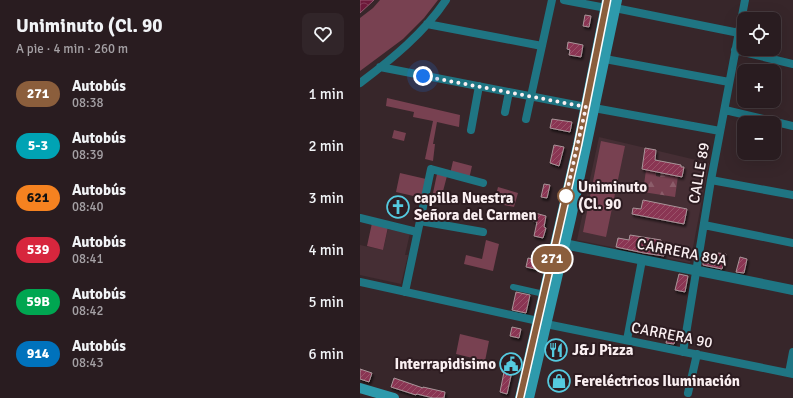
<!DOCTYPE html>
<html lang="es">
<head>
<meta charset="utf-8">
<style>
	:root { --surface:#291c20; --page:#312529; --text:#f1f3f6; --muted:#a5a1a5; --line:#453a3e }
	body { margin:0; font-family:Signika,sans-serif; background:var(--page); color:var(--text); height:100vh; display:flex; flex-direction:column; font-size:15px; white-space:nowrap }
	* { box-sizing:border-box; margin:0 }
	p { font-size:13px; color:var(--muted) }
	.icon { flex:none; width:22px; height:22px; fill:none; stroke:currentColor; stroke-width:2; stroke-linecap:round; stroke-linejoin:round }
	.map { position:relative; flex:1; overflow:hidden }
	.panel { display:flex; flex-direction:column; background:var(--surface); width:360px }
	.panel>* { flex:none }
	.badge { padding:0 8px; border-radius:13px; font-size:14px; line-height:26px }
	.controls { position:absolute; left:377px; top:12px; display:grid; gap:8px }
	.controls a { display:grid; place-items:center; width:44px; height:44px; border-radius:8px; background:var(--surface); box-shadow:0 4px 16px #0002,0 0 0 1px var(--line); font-size:20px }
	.you { position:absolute; width:20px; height:20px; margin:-10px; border:3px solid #fff; border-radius:50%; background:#1a73e8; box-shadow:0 0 0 6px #1a73e833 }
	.map>.badge { position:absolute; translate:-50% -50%; box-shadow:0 0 0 2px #fff }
	.round { display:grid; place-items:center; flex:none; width:42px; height:42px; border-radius:8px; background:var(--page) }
	.headline { display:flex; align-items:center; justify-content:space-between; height:68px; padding:0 16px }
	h1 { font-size:19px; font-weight:700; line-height:30px }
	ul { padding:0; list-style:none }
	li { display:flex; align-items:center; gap:12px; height:52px; padding:0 16px }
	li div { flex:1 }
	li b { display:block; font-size:15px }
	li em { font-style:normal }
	li .badge { min-width:44px; font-weight:700; text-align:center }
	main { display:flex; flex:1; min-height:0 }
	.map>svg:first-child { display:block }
	.built { fill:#452e34 }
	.green { fill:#784151 }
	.forest { fill:url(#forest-firs) }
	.water { fill:url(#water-waves); stroke:#975971 }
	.building { fill:url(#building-hatch); stroke:#a99499; filter:url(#shadow) }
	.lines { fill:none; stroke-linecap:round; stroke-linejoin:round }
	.pedestrian { stroke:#1f7583; stroke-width:6 }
	.minor { stroke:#1f7583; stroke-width:8 }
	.tertiary { stroke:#1f7583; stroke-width:10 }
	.secondary { stroke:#2e9aac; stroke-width:10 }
	.line-casing { stroke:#fff; stroke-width:9 }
	.line { stroke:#8b5e3c; stroke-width:6 }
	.walk { stroke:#faeff1; stroke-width:4; stroke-dasharray:0 7.2 }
	.stop-dot { fill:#fff; stroke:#8b5e3c; stroke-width:2 }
	.labels { text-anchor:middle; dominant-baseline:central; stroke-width:4; stroke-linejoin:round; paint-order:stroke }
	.street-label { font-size:15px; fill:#faeff1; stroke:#2d1c21 }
	.stop-label { font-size:15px; font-weight:bold; fill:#faeff1; stroke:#2d1c21; text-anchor:start }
	.poi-label { font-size:15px; font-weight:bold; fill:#faeff1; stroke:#2d1c21; text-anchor:start }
</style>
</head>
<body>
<main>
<section class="panel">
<div class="headline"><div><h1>Uniminuto (Cl. 90</h1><p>A pie · 4 min · 260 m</p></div><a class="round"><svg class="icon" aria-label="heart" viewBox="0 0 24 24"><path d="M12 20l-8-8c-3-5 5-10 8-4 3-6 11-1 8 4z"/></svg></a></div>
<ul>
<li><span class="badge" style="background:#8b5e3c;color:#fff">271</span><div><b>Autobús</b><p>08:38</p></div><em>1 min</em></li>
<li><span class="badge" style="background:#00a3b4;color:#fff">5-3</span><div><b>Autobús</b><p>08:39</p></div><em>2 min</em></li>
<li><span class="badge" style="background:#f58220;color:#111">621</span><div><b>Autobús</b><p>08:40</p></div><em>3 min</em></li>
<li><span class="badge" style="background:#d7263d;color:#fff">539</span><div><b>Autobús</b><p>08:41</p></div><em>4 min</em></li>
<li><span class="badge" style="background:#00a651;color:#fff">59B</span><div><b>Autobús</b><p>08:42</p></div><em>5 min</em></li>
<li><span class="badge" style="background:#0072bc;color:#fff">914</span><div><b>Autobús</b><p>08:43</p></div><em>6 min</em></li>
</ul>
</section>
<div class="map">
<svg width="433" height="398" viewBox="0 0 433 398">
	<defs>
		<pattern id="forest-firs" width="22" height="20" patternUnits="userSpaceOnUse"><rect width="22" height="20" fill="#784151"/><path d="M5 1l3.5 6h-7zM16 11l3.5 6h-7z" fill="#8c5d6a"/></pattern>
		<pattern id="water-waves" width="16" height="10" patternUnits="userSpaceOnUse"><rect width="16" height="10" fill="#6d193a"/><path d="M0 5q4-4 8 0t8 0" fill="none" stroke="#833b57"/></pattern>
		<pattern id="building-hatch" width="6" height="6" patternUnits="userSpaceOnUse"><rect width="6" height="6" fill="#8a3552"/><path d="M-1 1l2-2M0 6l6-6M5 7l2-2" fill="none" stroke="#9b536b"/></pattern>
		<filter id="shadow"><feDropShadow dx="1.5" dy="2.5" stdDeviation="1" flood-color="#0009"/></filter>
	</defs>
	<rect width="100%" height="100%" fill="#37262a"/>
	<path class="built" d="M 239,137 L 349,163 L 330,263 L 217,240 Z
		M 28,229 L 50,233 L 45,255 L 48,255 L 41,284 L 0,275 L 0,245 L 23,250 Z"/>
	<path class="green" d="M 20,0 L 78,0 L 64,18 L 43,39 L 0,71 L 0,18 L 13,8 Z
		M 27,98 L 100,115 L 99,127 L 77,122 L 73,144 L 75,144 L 73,161 L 65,159 L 73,121 L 53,117 L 54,112 L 26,106 Z
		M 34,130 L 46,133 L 44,141 L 32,138 Z
		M 241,141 L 265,146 L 246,237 L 223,232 Z
		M 93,161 L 112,166 L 109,179 L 90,174 Z
		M 40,173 L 66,179 L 62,198 L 36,192 Z
		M 77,174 L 87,176 L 82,195 L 73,193 Z
		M 138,187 L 158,193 L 154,207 L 134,203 Z
		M 12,223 L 28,227 L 23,250 L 7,246 Z
		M 126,240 L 139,244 L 133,271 L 104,264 L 106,255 L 122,259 Z
		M 100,334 L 129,341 L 125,361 L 96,354 Z"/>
	<path class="forest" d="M 286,170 L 296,172 L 296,176 L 300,177 L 301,173 L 318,176 L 315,197 L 283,192 Z"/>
	<path class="water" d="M 0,0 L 14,0 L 0,13 Z"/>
	<path class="building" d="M 225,15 L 231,16 L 229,27 L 223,26 Z
		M 208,42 L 223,45 L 221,57 L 209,55 L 210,50 L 207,49 Z
		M 192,119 L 212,122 L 210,132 L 190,128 Z
		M 194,145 L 204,147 L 199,166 L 190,163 Z
		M 285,148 L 296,150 L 295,160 L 321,165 L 321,167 L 324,167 L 322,177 L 282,169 Z
		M 184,184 L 190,185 L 187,198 L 181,197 Z
		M 283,200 L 327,209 L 324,224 L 272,214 L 273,208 L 281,209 Z
		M 175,213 L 186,216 L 184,227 L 186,228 L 183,238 L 174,236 L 177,222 L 173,221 Z
		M 270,235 L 301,240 L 301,242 L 306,243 L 304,256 L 284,253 L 256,247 L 258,238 L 269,240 Z
		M 358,253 L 366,254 L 362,269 L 343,265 L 343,262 L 355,265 Z
		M 380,257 L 387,259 L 384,273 L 376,272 Z
		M 168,258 L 177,260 L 175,269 L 166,267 Z
		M 319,274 L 328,276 L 325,292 L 315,290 Z
		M 156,292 L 170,295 L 166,313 L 152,310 Z
		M 152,327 L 161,329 L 159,338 L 150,336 Z
		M 307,338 L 315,340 L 314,344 L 306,343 Z
		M 145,361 L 154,362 L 147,394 L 140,392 L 144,372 L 142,372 Z
		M 0,369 L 12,373 L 9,382 L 0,379 Z
		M 34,378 L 63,388 L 63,387 L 85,392 L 84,398 L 73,398 L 57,394 L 56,395 L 31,387 Z"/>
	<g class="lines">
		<path class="pedestrian" d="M 153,287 L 184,294"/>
		<path class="minor" d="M 204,0 L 246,8
			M 255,8 L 379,33
			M 67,24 L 182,46
			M 375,50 L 433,64
			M 245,59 L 369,82
			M 20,67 L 226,107
			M 0,83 C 32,59 64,33 86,0
			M 234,108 L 360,131
			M 365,110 L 433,126
			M 145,112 L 149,92
			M 166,119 L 192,0
			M 111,130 L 119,86
			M 351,180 L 433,195
			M 0,218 L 57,232
			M 60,221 L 123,232
			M 344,225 L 433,243
			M 0,282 L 178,321
			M 45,292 L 71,169 L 123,183
			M 186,324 L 433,374
			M 267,340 L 282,260
			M 323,352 L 351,180 L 385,0
			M 429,373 L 433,352
			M 328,393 L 337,354"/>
		<path class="tertiary" d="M 204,244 L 433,290"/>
		<path class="secondary" d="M 0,388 L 34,398
			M 160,398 L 218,145 L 247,0
			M 169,398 L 211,218 L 257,0"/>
	</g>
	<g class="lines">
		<g class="line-casing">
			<path id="line" d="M 160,398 L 218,145 L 247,0"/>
		</g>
		<use href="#line" class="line"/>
		<path class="walk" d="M 63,76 L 226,107 L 206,196"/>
	</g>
	<defs>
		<g id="church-ring" transform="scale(1.15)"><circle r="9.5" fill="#2d1c21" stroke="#55cadf" stroke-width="1.5"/><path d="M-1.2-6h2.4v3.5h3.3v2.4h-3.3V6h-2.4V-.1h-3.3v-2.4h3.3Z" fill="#55cadf"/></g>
		<g id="restaurant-ring" transform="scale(1.15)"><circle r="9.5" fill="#2d1c21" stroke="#55cadf" stroke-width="1.5"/><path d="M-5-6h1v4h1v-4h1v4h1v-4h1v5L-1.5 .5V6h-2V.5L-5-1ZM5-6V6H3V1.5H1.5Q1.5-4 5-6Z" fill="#55cadf"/></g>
		<g id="civic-ring" transform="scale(1.15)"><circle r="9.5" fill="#2d1c21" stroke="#55cadf" stroke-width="1.5"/><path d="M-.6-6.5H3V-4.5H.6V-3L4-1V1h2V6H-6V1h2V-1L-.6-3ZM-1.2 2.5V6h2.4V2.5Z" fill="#55cadf"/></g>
		<g id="shop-ring" transform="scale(1.15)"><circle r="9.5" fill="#2d1c21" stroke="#55cadf" stroke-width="1.5"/><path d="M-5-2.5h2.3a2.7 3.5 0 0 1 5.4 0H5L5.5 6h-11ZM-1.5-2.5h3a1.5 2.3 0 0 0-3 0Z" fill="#55cadf"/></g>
	</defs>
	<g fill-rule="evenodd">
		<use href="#church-ring" x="38" y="207"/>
		<use href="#restaurant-ring" x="196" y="350"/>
		<use href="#civic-ring" x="151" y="364"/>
		<use href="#shop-ring" x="199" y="381"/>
	</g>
	<circle class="stop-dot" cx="206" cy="196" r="8"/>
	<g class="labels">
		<g class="street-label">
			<text transform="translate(339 173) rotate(-80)">CALLE 89</text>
			<text transform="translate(322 252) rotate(11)">CARRERA 89A</text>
			<text transform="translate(312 335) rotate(11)">CARRERA 90</text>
		</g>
		<g class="stop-label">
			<text x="218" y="187">Uniminuto<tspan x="218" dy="17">(Cl. 90</tspan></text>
		</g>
		<g class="poi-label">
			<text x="54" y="198">capilla Nuestra<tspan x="54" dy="17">Señora del Carmen</tspan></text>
			<text x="212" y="350">J&amp;J Pizza</text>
			<text x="136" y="364" text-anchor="end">Interrapidisimo</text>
			<text x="214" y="381">Fereléctricos Iluminación</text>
		</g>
	</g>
</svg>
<div class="controls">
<a><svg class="icon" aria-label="locate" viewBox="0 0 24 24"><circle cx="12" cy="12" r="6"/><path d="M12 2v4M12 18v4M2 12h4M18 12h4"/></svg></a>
<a>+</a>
<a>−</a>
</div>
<div class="you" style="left:63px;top:76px"></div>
<b class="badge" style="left:192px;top:259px;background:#8b5e3c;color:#fff">271</b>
</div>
</main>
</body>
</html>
